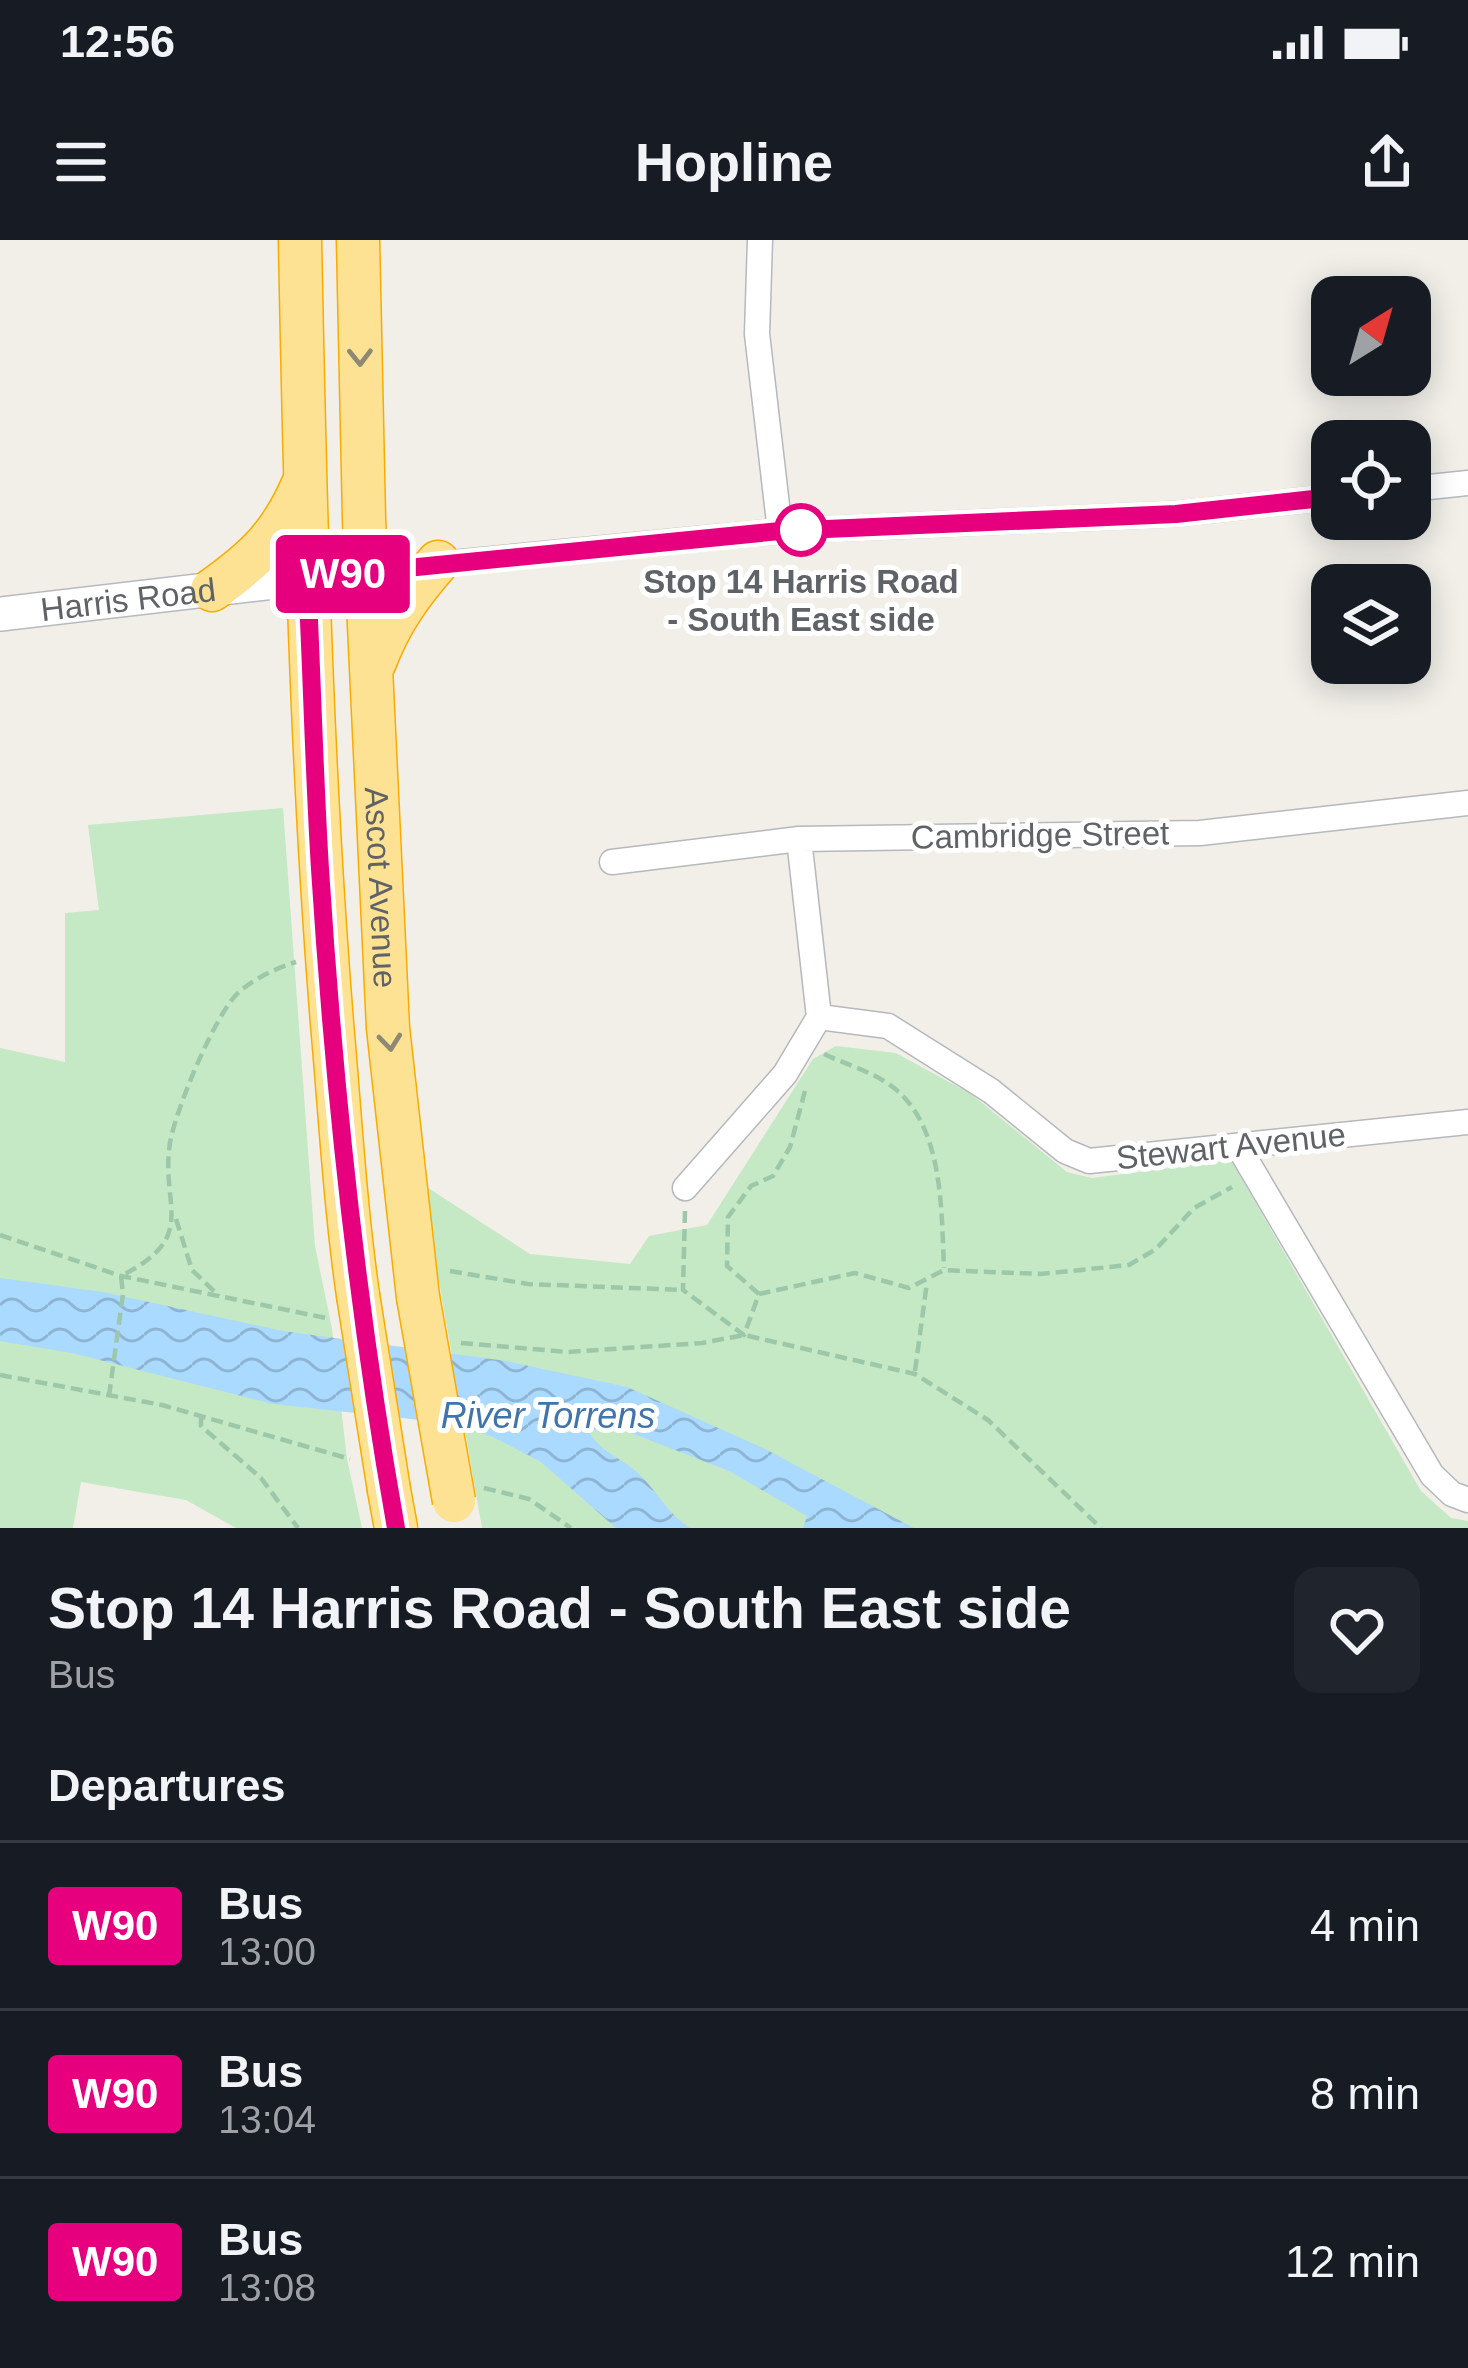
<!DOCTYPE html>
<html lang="en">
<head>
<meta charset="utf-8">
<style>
	:root { --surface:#171b24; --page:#20242c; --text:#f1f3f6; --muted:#9ea1a6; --line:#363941 }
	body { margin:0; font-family:Helvetica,sans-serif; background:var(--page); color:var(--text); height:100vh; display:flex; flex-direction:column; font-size:45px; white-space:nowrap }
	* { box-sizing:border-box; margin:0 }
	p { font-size:39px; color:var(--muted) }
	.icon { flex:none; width:66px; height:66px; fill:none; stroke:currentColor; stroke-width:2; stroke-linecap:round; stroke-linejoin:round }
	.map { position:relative; height:1288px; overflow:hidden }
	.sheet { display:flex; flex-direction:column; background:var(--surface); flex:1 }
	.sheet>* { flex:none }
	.badge { padding:0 24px; border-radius:9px; font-size:42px; line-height:78px }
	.needle { width:78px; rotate:37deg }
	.fabs { position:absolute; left:1311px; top:36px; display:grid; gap:24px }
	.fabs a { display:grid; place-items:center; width:120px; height:120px; border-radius:24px; background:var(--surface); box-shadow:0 6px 30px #0003; font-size:60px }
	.map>.badge { position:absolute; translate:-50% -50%; box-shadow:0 0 0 6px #fff }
	h2 { padding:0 48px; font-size:45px; line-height:108px }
	.round { display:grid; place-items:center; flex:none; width:126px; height:126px; border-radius:24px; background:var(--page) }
	.head { display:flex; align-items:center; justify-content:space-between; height:204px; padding:0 48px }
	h1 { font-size:57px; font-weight:800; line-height:90px }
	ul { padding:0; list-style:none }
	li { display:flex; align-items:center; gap:36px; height:168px; padding:0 48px; border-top:3px solid var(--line) }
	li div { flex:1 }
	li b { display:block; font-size:45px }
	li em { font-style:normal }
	li .badge { min-width:132px; font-weight:700; text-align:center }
	.status { display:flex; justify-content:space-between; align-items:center; height:84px; padding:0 60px; background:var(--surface); direction:ltr }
	.status svg { height:33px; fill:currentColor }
	header { display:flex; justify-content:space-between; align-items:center; height:156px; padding:0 48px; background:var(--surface); font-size:54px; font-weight:800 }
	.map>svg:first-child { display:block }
	.green { fill:#c5e8c5 }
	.water { fill:url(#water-waves) }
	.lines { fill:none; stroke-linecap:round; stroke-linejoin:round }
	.street-casing { stroke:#b5b8bc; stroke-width:27 }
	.secondary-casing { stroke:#b6babf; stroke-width:36 }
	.highway-casing { stroke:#f9ab00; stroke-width:45 }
	.path { stroke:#9cc7a9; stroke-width:4.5; stroke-dasharray:12 6; stroke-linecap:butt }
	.street { stroke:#fff; stroke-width:24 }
	.secondary { stroke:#fff; stroke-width:33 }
	.highway { stroke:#fde293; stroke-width:42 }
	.highway-bridge-casing { stroke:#f9ab00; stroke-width:45; stroke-linecap:butt }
	.highway-bridge { stroke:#fde293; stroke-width:42 }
	.oneway { stroke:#8e8975 }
	.line-casing { stroke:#fff; stroke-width:27 }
	.line { stroke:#e6007e; stroke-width:18 }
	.stop-dot { fill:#fff; stroke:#e6007e; stroke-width:6 }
	.labels { text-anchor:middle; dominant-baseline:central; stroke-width:10; stroke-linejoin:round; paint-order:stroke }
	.stop-label { font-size:33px; font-weight:bold; fill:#5f6368; stroke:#fff }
	.street-label { font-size:33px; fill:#5f6368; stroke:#fff }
	.water-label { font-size:36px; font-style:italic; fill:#4174aa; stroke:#fff }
</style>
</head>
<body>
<div class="status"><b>12:56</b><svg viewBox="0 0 49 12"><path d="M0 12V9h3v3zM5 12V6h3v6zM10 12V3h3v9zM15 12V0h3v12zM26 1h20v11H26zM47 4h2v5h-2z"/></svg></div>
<header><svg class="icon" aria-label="menu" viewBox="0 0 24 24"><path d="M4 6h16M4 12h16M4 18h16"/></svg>Hopline<svg class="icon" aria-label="share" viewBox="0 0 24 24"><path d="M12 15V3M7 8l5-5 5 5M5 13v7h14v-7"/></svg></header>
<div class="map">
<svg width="1468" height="1288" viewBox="0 0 1468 1288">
	<defs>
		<pattern id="water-waves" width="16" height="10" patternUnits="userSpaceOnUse" patternTransform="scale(3)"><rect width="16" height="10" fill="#aadaff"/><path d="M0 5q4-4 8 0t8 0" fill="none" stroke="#8eb4d2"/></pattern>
	</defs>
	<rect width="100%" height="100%" fill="#f1efe8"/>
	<path class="green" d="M 283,568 L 315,1006 L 332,1089 L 347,1219 L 362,1288 L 236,1288 L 186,1260 L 81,1242 L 73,1288 L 0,1288 L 0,808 L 65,822 L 65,673 L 99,670 L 88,585 Z
		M 836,806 L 896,813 L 971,854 L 1067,932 L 1092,938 L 1231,920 L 1421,1251 L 1451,1278 L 1468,1281 L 1468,1288 L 482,1288 L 422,944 L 530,1014 L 630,1024 L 649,996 L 707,985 L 813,819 Z"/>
	<path class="water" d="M 0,1038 L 103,1052 L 283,1091 L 506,1121 L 627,1147 L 765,1209 L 914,1288 L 803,1288 L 807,1276 L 729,1231 L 621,1189 L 598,1188 L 590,1194 C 603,1214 628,1221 643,1238 C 660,1256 668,1274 690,1288 L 616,1288 L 541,1222 L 493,1197 L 457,1184 L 273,1164 L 72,1113 L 0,1101 Z"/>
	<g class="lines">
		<g class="street-casing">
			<path id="street" d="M 760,0 L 757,94 L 780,291
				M 1410,249 L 1468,243
				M 368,331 L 780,291 L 1176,274 L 1332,257
				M 799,599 L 819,777
				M 612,622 L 799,599 L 1200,593 L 1468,563
				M 1238,906 L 1432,1235 L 1452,1254 L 1468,1260
				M 685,948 L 785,834 L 819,777 L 888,786 L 991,851 L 1065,911 L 1089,921 L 1468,882"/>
		</g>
		<g class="secondary-casing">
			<g id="secondary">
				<path id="s1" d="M 0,374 L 368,331"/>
			</g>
		</g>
		<g class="highway-casing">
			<g id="highway">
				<path d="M 300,0 C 305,261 311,522 332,783 C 340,873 345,965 358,1055"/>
				<path id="s2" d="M 358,0 L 364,279 L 388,788 L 418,1057"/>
				<path d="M 212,350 C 257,318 281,295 303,244"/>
				<path d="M 375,422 C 390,382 410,354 438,322"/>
				<path d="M 389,1250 L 396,1288"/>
			</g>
		</g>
		<path class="path" d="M 824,814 C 843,823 866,830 884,841 C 944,877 941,966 944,1028
			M 685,971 L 683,1050 L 744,1095 L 759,1054 L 855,1033 L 909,1048 L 944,1030 L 1041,1034 L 1129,1025 L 1156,1009 L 1194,968 L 1232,947
			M 176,979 L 192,1030 L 219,1056
			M 0,995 L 121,1036 L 326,1078
			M 450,1031 L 528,1044 L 683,1050
			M 759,1054 L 727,1026 L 728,977 L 751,946 L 773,936 L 790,907 L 805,851
			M 461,1103 L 567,1112 L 702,1103 L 744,1095 L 915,1134 L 988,1180 L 1101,1288
			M 915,1131 L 927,1042
			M 0,1135 L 162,1165 L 350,1219
			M 109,1156 L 123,1054 L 121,1036 C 200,996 160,967 170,903 C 175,871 216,772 239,752 C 255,738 277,728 296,722
			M 201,1175 L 201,1186 L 261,1238 L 298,1288
			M 484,1248 L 529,1259 L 571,1288"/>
		<use href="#street" class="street"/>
		<use href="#secondary" class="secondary"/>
		<use href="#highway" class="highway"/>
		<g class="highway-bridge-casing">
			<path id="highway-bridge" d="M 358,1055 L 389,1250
				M 418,1057 L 454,1261"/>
		</g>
		<use href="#highway-bridge" class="highway-bridge"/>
	</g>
	<defs><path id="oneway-chevron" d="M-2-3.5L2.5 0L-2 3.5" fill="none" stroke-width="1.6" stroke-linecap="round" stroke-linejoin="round" transform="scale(3)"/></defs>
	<g class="oneway">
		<use href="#oneway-chevron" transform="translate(360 117) rotate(89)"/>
		<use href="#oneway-chevron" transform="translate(390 802) rotate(84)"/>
	</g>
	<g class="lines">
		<g class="line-casing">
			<path id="line" d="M 396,1288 C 357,1070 334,850 320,629 C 314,532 312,435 307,338 L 780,291 L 1176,274 L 1332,257"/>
		</g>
		<use href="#line" class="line"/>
	</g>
	<circle class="stop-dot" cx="801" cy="290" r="24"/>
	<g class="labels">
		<g class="stop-label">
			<text x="801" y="341">Stop 14 Harris Road<tspan x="801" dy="38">- South East side</tspan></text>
		</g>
		<g class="street-label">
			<text stroke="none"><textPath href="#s1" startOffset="129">Harris Road</textPath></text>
			<text transform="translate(1040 595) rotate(-1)">Cambridge Street</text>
			<text stroke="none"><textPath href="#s2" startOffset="648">Ascot Avenue</textPath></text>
			<text transform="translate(1231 906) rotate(-6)">Stewart Avenue</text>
		</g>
		<g class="water-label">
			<text x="548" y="1175">River Torrens</text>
		</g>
	</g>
</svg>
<div class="fabs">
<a><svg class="needle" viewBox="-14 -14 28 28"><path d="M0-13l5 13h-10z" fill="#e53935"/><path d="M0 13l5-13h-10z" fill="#9ea1a6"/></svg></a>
<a><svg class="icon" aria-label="locate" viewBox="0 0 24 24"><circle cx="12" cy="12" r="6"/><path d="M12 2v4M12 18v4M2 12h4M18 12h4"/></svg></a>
<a><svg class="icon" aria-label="layers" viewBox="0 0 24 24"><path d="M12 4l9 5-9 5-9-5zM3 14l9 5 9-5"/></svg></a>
</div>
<b class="badge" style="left:343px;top:334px;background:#e6007e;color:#fff">W90</b>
</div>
<section class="sheet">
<div class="head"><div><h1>Stop 14 Harris Road - South East side</h1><p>Bus</p></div><a class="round"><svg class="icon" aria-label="heart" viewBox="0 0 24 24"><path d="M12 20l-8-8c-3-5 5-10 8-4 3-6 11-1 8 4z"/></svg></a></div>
<h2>Departures</h2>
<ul>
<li><span class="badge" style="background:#e6007e;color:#fff">W90</span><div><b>Bus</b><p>13:00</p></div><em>4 min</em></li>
<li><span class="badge" style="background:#e6007e;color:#fff">W90</span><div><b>Bus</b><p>13:04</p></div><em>8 min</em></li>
<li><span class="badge" style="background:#e6007e;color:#fff">W90</span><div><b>Bus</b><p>13:08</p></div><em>12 min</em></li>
</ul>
</section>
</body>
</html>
